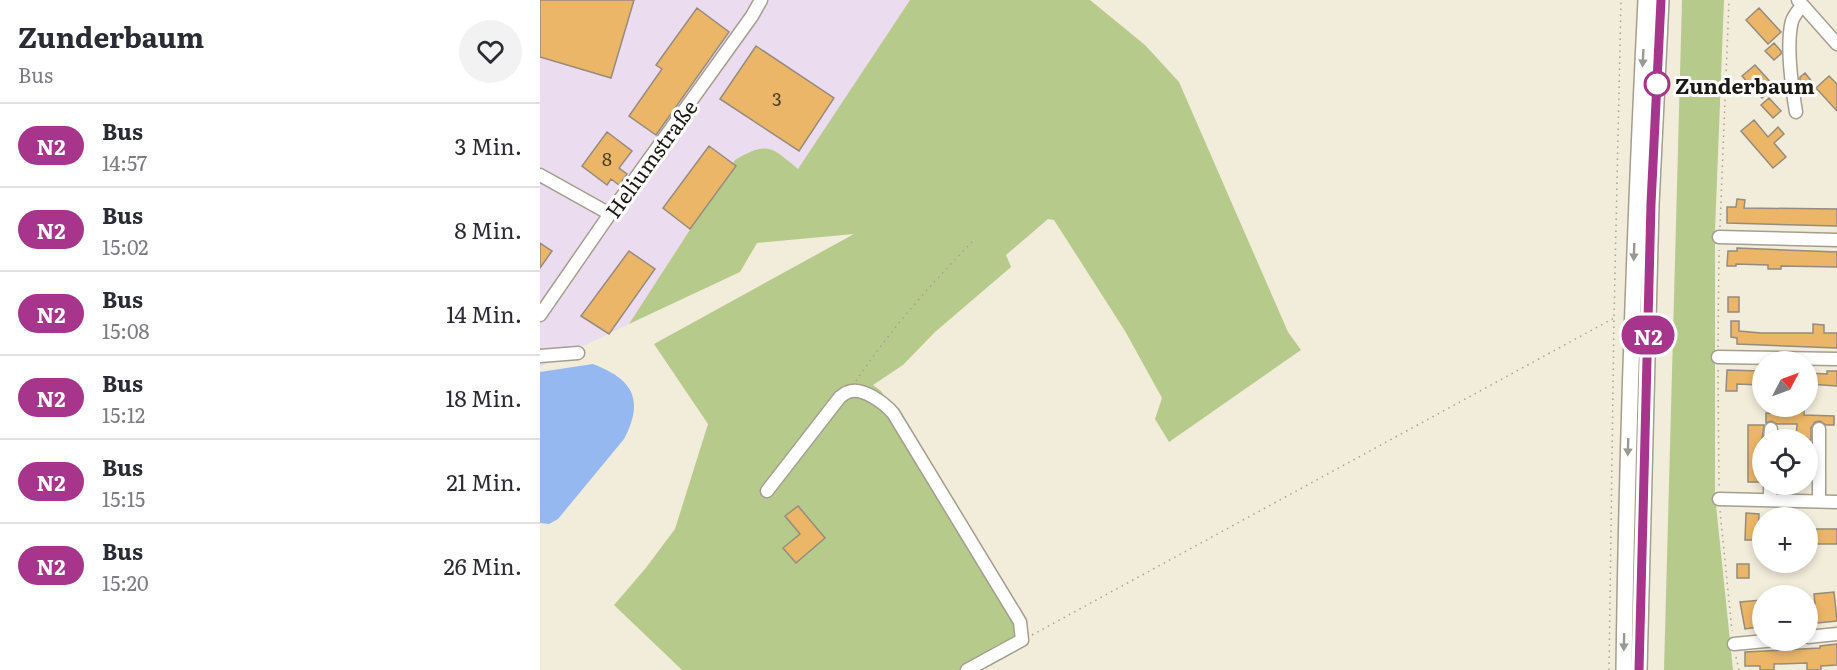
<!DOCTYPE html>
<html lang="de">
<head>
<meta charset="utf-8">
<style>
	:root { --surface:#fff; --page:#f2f2f3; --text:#2b2b33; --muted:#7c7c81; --line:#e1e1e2 }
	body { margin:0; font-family:Literata,serif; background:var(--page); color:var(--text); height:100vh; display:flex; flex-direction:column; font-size:22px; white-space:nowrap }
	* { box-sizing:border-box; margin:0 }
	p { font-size:20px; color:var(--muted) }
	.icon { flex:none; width:33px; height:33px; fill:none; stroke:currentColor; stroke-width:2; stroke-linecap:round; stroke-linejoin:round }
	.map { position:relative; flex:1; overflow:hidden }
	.details { display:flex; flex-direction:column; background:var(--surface); width:540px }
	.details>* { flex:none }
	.badge { padding:0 12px; border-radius:20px; font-size:21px; line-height:39px }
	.needle { width:39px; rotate:49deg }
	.fabs { position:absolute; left:1212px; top:351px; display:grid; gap:12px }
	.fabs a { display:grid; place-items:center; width:66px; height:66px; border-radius:50%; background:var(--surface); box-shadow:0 3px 9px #0003; font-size:30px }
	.map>.badge { position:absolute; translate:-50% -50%; box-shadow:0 0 0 3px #fff }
	.round { display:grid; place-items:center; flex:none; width:63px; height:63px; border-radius:32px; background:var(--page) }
	.overview { display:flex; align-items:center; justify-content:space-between; height:102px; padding:0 18px }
	h1 { font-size:28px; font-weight:700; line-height:45px }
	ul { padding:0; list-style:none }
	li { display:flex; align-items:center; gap:18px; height:84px; padding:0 18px; border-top:2px solid var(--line) }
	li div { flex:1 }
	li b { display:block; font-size:22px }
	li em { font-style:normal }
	li .badge { min-width:66px; font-weight:700; text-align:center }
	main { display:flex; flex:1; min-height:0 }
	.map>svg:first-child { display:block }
	.commercial { fill:#ebdcef }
	.green { fill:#b6cb8b }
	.water { fill:#95b8f1 }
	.building { fill:#ebb668; stroke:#968b7d; stroke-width:1.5 }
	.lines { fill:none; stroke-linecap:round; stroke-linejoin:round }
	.minor-casing { stroke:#a49e8e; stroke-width:15 }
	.major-casing { stroke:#a49e8e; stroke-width:18 }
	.path { stroke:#a7a294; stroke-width:1.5; stroke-dasharray:1.5 4.5; stroke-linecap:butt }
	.minor { stroke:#fff; stroke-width:12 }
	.major { stroke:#fff; stroke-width:15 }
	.oneway { fill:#989895 }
	.line-casing { stroke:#fff; stroke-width:14 }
	.line { stroke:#a7358b; stroke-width:9 }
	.stop-dot { fill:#fff; stroke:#a7358b; stroke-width:3 }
	.labels { text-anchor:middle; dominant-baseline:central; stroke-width:6; stroke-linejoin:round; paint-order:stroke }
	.number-label { font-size:18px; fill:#4f4028 }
	.stop-label { font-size:21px; font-weight:bold; fill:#1b1913; stroke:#fff; text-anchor:start }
	.street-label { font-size:21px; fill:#1b1913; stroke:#fff }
</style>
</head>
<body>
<main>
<section class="details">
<div class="overview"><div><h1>Zunderbaum</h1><p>Bus</p></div><a class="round"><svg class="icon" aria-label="heart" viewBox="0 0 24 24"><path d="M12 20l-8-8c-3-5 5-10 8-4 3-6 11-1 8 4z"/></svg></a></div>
<ul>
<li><span class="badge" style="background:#a7358b;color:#fff">N2</span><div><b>Bus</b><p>14:57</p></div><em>3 Min.</em></li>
<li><span class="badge" style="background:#a7358b;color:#fff">N2</span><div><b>Bus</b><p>15:02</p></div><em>8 Min.</em></li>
<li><span class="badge" style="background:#a7358b;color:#fff">N2</span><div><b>Bus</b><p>15:08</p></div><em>14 Min.</em></li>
<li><span class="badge" style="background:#a7358b;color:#fff">N2</span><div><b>Bus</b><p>15:12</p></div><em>18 Min.</em></li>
<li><span class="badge" style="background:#a7358b;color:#fff">N2</span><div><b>Bus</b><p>15:15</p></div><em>21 Min.</em></li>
<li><span class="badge" style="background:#a7358b;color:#fff">N2</span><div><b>Bus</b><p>15:20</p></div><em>26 Min.</em></li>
</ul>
</section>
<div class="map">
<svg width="1297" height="670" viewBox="0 0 1297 670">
	<rect width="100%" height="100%" fill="#f2ecda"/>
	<path class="commercial" d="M 0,0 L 370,0 L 258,170 L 244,157 L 195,160 L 89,324 L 0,367 Z"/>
	<path class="green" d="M 370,0 L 550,0 L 605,45 L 639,82 L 748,332 L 761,350 L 629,442 L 615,419 L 622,398 L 585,331 L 514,220 L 508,219 L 466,255 L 471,267 L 395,332 L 363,365 L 333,385 L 341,391 L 485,619 L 488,630 L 483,646 L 441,670 L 142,670 L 74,605 L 105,569 L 135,529 L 168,424 L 114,344 L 314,234 L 217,243 L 200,272 L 89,324 L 195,160 C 228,141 231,147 258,169 Z
		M 1142,0 L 1184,0 L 1175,231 L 1175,495 L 1193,670 L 1124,670 Z"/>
	<path class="water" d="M 53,364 C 92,379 105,399 84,439 L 18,519 L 9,524 L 0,523 L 0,372 Z"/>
	<path class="building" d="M 0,0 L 94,0 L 71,78 L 0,57 Z
		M 157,8 L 189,32 L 116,135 L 89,116 L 122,69 L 116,65 Z
		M 1219,8 L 1241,32 L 1228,44 L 1206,20 Z
		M 1234,43 L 1241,51 L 1241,54 L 1234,60 L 1225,51 Z
		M 216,46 L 294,98 L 259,151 L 180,99 Z
		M 1215,65 L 1235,87 L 1222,98 L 1202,76 Z
		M 1265,73 L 1273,83 L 1266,90 L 1260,83 L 1260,77 Z
		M 1289,76 L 1297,84 L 1297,111 L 1276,88 Z
		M 1229,98 L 1241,111 L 1233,118 L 1221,105 Z
		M 1214,120 L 1228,137 L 1238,127 L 1244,134 L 1234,143 L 1246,157 L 1233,168 L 1201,131 Z
		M 67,132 L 92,151 L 79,168 L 87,174 L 79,185 L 71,179 L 67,185 L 42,166 Z
		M 169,146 L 196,166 L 150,229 L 123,208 Z
		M 1197,199 L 1205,200 L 1204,208 L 1297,209 L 1297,226 L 1187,223 L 1187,207 L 1196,207 Z
		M 0,243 L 12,251 L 0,268 Z
		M 1197,248 L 1297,252 L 1297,267 L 1241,266 L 1241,269 L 1228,269 L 1228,265 L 1196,264 L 1196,266 L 1187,266 L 1188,251 L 1197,251 Z
		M 89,251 L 115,269 L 69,334 L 41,316 Z
		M 1188,297 L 1199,297 L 1199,312 L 1188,312 Z
		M 1191,321 L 1199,321 L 1199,331 L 1221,333 L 1273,333 L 1273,324 L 1284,325 L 1284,333 L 1297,333 L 1297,348 L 1197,344 L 1197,338 L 1191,337 Z
		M 1187,370 L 1221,371 L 1220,385 L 1197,384 L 1197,391 L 1186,391 Z
		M 1287,371 L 1297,371 L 1297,386 L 1269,384 L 1269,373 L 1287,374 Z
		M 1245,406 L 1264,406 L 1264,415 L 1294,416 L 1294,425 L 1286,425 L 1280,421 L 1275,422 L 1271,428 L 1271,440 L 1256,440 L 1257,424 L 1237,424 L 1231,421 L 1226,423 L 1226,413 L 1244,414 Z
		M 1208,425 L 1224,425 L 1222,439 L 1222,482 L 1208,482 Z
		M 258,506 L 285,538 L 256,563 L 243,548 L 260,534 L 245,516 Z
		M 1206,513 L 1219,514 L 1218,540 L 1205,540 Z
		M 1272,529 L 1297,529 L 1297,544 L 1273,544 Z
		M 1197,564 L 1209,564 L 1209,578 L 1197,578 Z
		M 1294,592 L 1297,621 L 1268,624 L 1268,604 L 1275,604 L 1274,594 Z
		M 1222,600 L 1222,617 L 1217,618 L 1218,627 L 1205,629 L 1200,602 Z
		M 1297,644 L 1297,665 L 1281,666 L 1281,670 L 1267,670 L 1267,663 L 1234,664 L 1234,670 L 1220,670 L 1220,666 L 1205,666 L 1205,652 L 1280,648 L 1280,646 Z"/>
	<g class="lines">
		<g class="minor-casing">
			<path id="minor" d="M 1258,0 L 1297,44
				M 1256,112 C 1252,88 1246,44 1252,21 C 1254,15 1259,10 1262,5
				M 0,175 L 70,214
				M 1179,237 L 1297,240
				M 0,315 L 74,208 L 212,16 L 221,0
				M 0,356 L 38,353
				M 1178,357 L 1297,359
				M 1230,440 L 1231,429
				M 227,491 L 300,397 C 303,395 305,393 308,392 C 322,386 344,403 353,413 L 480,622 L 482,640 L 427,670
				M 1179,499 L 1297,502
				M 1230,500 L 1230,484
				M 1279,501 L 1279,429
				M 1268,637 L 1297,634
				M 1194,644 L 1236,640"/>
		</g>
		<g class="major-casing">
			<path id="major" d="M 1084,670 C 1087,446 1095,223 1106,0
				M 1099,670 L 1111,204 L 1121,0"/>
		</g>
		<path class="path" d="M 1180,227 L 1189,0
			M 1178,347 L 1179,250
			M 1178,370 L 1179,488
			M 316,381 C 350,330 391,284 434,240
			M 1180,511 L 1192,631
			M 492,635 L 1074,318
			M 1196,657 L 1199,670
			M 1069,670 L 1074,318 L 1081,0"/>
		<use href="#minor" class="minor"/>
		<use href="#major" class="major"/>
	</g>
	<defs><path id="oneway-solid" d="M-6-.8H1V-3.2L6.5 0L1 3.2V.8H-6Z" transform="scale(1.5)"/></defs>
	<g class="oneway">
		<use href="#oneway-solid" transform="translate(1103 58) rotate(93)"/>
		<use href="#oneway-solid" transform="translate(1094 252) rotate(92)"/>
		<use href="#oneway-solid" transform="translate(1088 447) rotate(92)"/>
		<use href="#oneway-solid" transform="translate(1084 642) rotate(91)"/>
	</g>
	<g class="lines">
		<g class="line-casing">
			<path id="line" d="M 1099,670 L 1111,204 L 1121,0"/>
		</g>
		<use href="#line" class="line"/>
	</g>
	<circle class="stop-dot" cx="1117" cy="84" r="12"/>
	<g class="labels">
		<g class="number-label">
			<text x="237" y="98">3</text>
			<text x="67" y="158">8</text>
		</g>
		<g class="stop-label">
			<text x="1135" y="84">Zunderbaum</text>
		</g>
		<g class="street-label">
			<text transform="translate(110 158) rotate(-54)">Heliumstraße</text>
		</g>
	</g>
</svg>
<div class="fabs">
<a><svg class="needle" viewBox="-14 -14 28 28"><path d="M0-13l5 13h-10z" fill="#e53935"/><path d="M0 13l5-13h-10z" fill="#7c7c81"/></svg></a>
<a><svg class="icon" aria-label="locate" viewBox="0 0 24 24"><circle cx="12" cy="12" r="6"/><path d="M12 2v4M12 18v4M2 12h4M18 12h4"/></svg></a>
<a>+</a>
<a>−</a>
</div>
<b class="badge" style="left:1108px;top:335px;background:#a7358b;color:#fff">N2</b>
</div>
</main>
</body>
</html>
